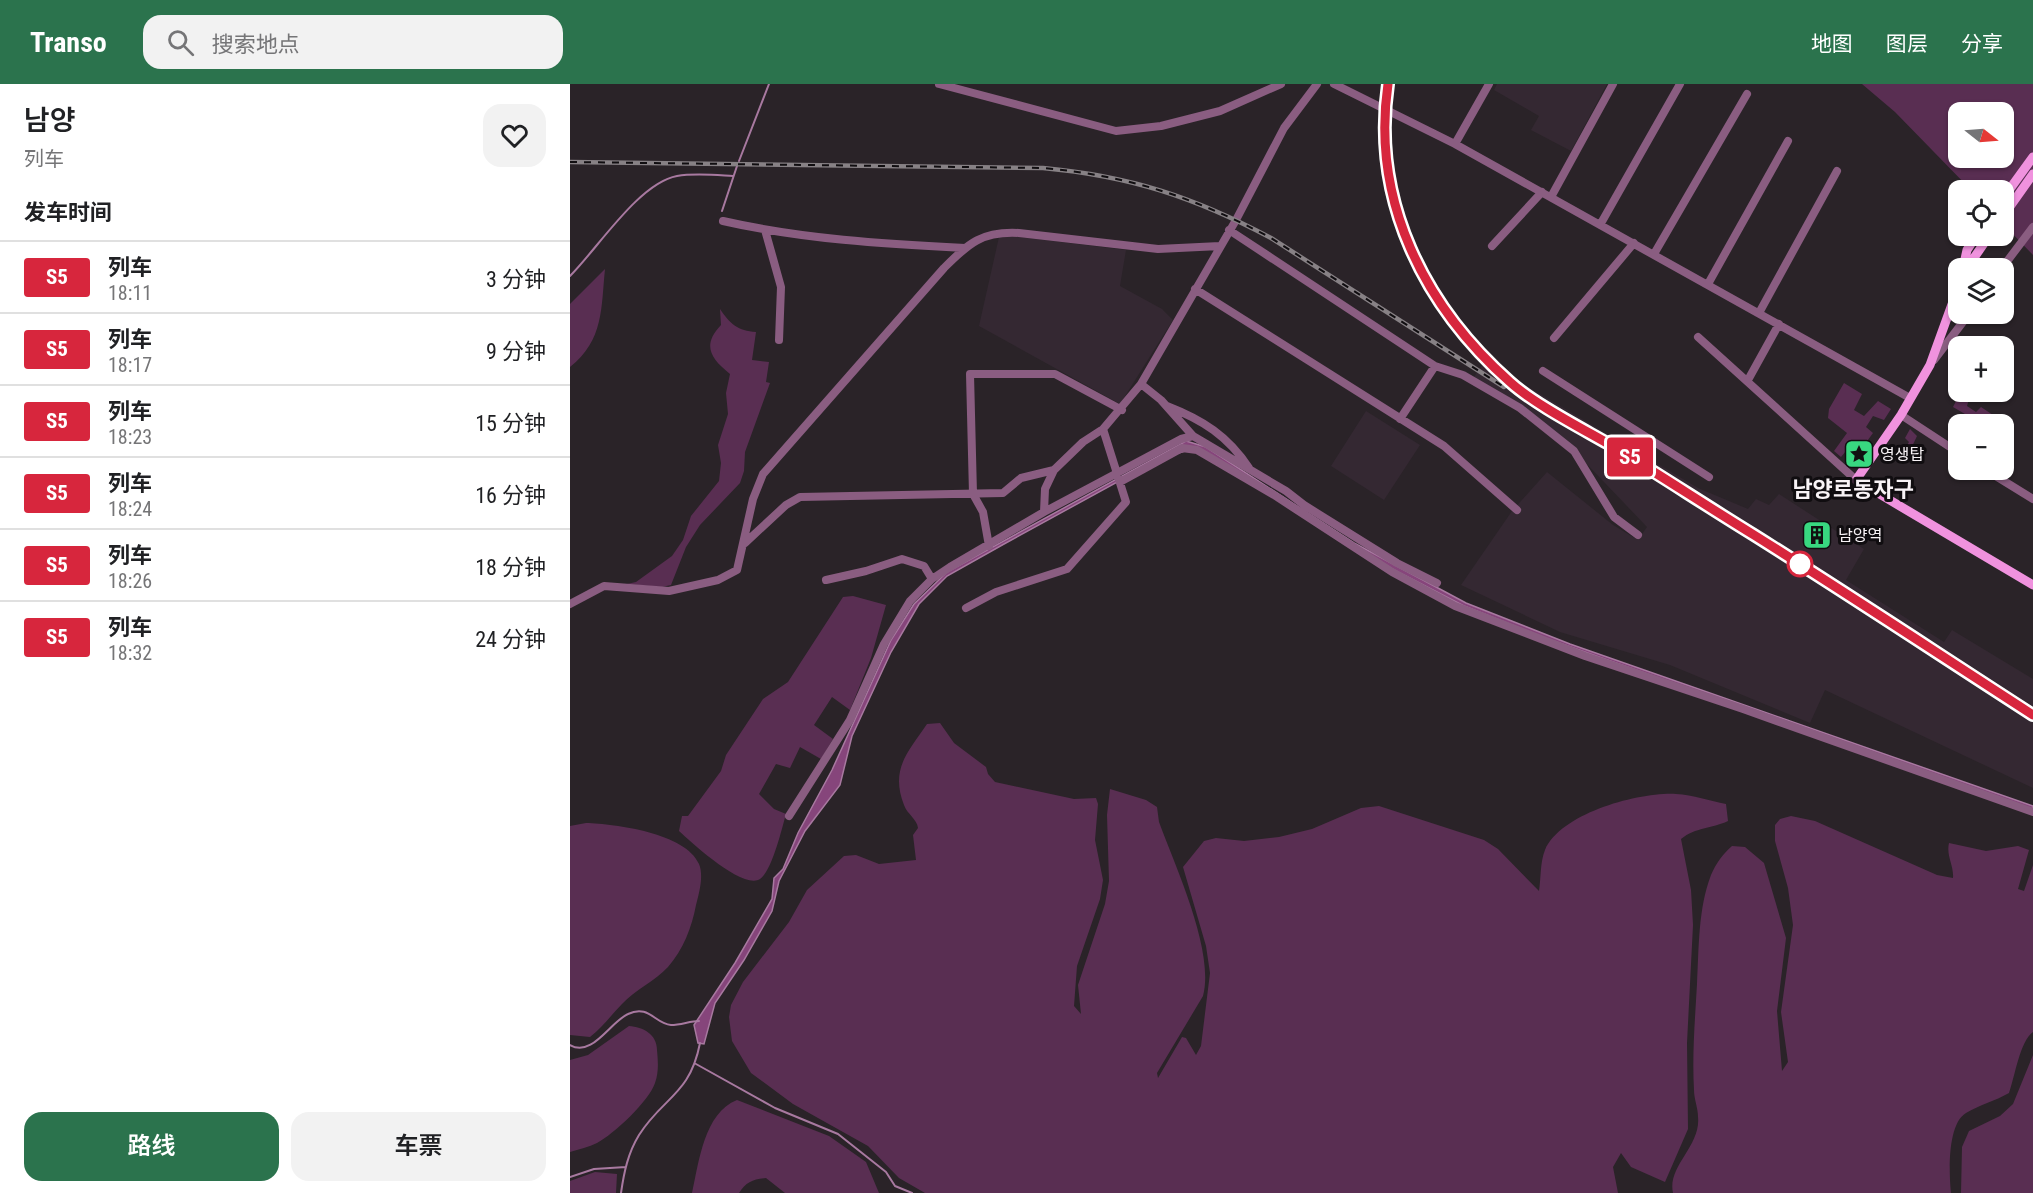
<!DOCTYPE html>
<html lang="zh">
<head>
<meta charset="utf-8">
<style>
	:root { --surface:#fff; --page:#f2f2f2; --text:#202124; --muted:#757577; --line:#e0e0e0; --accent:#2b734d }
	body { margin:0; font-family:"Roboto Condensed","Noto Sans SC","Noto Sans KR",sans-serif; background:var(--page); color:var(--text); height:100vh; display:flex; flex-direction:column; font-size:22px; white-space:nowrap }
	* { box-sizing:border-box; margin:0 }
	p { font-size:20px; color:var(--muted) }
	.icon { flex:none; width:33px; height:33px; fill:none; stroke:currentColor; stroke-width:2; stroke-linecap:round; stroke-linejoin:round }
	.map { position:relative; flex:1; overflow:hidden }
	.panel { display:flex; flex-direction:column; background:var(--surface); width:570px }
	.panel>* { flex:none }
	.badge { padding:0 12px; border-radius:4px; font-size:21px; line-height:39px }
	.needle { width:39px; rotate:107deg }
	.tools { position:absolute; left:1378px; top:18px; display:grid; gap:12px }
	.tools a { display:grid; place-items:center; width:66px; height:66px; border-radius:12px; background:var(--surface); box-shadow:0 2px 4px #0004; font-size:30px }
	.map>.badge { position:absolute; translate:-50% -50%; box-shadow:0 0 0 3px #fff }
	h2 { padding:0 24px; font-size:22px; line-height:54px }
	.round { display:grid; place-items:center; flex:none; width:63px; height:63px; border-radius:18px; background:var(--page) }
	.overview { display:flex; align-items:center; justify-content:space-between; height:102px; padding:0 24px }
	h1 { font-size:28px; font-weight:600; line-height:45px }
	.action { display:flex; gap:12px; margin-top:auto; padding:12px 24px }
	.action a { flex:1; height:69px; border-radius:18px; background:var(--accent); color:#fff; font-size:24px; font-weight:600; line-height:69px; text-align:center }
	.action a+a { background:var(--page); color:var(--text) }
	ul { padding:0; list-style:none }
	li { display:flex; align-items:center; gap:18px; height:72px; padding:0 24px; border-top:2px solid var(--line) }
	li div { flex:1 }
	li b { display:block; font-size:22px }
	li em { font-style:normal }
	li .badge { min-width:66px; font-weight:700; text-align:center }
	header { display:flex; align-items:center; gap:36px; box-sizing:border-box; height:84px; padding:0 30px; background:var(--accent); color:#fff }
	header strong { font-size:28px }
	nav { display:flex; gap:33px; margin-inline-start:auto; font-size:21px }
	.search { width:420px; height:54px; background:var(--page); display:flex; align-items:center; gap:15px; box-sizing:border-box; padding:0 21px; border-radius:18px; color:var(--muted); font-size:22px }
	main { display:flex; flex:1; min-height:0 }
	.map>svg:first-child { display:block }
	.built { fill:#342832 }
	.green { fill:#592e52; fill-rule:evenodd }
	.water { fill:#86457b; stroke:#a879a0; stroke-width:1.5 }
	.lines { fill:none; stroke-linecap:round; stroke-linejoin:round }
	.stream { stroke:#a879a0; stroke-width:2 }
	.minor { stroke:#8a5d81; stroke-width:8 }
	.major { stroke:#f092de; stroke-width:9 }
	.rail-casing { stroke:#878185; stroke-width:4.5 }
	.rail { stroke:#100d10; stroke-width:2; stroke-dasharray:7; stroke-linecap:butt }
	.line-casing { stroke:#fff; stroke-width:14 }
	.line { stroke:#d7263d; stroke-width:9 }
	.stop-dot { fill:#fff; stroke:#d7263d; stroke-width:3 }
	.labels { text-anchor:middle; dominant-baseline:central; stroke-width:6; stroke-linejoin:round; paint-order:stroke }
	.poi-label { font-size:16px; fill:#f8f3f6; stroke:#100d10; text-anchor:start }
	.district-label { font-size:22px; font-weight:bold; fill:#f8f3f6; stroke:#100d10 }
</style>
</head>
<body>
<header>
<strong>Transo</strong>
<div class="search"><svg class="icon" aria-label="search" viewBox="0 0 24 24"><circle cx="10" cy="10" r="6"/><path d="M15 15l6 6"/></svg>搜索地点</div>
<nav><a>地图</a><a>图层</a><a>分享</a></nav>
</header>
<main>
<section class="panel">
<div class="overview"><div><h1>남양</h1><p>列车</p></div><a class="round"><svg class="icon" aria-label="heart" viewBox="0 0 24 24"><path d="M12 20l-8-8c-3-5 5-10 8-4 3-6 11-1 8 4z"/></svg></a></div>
<h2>发车时间</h2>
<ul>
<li><span class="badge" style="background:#d7263d;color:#fff">S5</span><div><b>列车</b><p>18:11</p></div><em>3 分钟</em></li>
<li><span class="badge" style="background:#d7263d;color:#fff">S5</span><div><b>列车</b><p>18:17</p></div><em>9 分钟</em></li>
<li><span class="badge" style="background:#d7263d;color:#fff">S5</span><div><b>列车</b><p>18:23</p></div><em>15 分钟</em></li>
<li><span class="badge" style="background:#d7263d;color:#fff">S5</span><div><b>列车</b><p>18:24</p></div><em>16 分钟</em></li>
<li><span class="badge" style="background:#d7263d;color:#fff">S5</span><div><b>列车</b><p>18:26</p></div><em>18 分钟</em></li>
<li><span class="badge" style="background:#d7263d;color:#fff">S5</span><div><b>列车</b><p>18:32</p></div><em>24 分钟</em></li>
</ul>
<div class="action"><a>路线</a><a>车票</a></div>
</section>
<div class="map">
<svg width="1463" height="1109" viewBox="0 0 1463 1109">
	<rect width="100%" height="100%" fill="#2a2328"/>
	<path class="built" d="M 927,0 L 1037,0 L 1001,67 L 961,46 L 969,32 L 924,6 Z
		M 434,151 L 556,166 L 550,202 L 592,225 L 603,236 L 550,320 L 409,242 L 429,153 Z
		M 919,271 L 948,297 L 1128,404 L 1178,425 L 1186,415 L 1199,421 L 1209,410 L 1294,465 L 1276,496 L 1374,558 L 1382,546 L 1463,595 L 1463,704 L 1255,606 L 1240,639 L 1100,581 L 990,548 L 891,501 L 942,427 L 977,388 L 1043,441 L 1068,456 L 1077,443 L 1012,375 L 904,293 Z
		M 796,327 L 850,361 L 814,416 L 761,382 Z"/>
	<path class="green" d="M 1292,0 L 1463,0 L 1463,171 L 1434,141 L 1434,106 L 1401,106 L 1325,28 ZM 1389,28 L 1434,28 L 1434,74 L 1389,74 Z
		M 35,185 C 31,224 34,256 0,283 L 0,220 Z
		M 150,225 C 160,240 168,247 186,248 L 182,276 L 199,278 L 196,298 L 200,299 L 175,368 L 174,387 L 170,399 L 130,441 L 116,463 L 101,501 L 92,503 L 57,500 L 66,498 L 102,472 L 113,456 L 121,432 L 149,397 L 151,379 L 148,361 L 158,330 L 156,309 L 160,290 C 140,274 132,261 151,241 Z
		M 1274,299 L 1292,310 L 1284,326 L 1294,332 L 1308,317 L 1321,325 L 1314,336 L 1303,332 L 1296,343 L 1303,349 L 1295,360 L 1285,356 L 1271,373 L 1264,367 L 1277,349 L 1258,334 L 1259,325 Z
		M 1390,309 L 1399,315 L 1397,322 L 1406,328 L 1411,323 L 1423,331 L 1412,340 L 1383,323 Z
		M 1340,345 L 1347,352 L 1336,375 L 1331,377 L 1322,373 L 1326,366 L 1332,369 L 1339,358 L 1335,354 Z
		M 283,512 L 316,521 L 301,574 L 280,626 L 262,613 L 244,641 L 263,655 L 251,675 L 230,663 L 220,684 L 206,680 L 189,710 L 204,725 L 216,730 C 212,744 202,787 190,795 C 173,806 122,759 109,747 L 112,732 L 118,732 L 151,687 L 156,671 L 193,615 L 218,598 L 273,513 Z
		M 370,639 L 384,659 L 416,683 L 418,690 L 425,698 L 504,715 L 526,714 L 528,720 L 525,756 L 533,796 L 530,815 L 507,882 L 504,922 L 511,930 L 508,901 L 535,820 L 539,797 L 537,731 L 540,705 L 576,716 L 587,723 L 589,738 C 605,782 645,867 633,912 L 587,989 L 588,994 L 612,953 L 616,954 L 626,971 L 631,962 L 640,889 L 636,862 L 613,783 L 634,757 L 646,754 L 674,757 L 709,753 L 742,745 L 791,724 L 809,722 L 914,756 L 928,765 L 969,807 C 971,795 970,778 975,766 C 991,729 1069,708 1106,710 C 1123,711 1140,717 1156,720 L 1158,737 C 1141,745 1126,743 1111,755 L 1121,806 L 1123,841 L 1117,959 L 1118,1045 L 1095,1098 L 1061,1083 L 1051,1069 L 1043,1083 L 1048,1109 L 355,1109 L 329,1094 L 298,1062 L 223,1020 L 181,989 L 162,957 L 159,933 L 161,921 L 173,898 L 219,838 L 237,806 L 274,772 L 286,771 L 309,780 L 346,776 L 343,751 L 348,744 C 347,735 337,730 334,721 C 320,685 338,668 357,640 Z
		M 1221,732 L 1245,737 L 1367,791 L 1383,794 C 1384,781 1376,772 1379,759 L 1416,767 L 1448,762 L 1459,766 L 1448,805 L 1454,807 L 1463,781 L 1463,948 C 1450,957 1445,992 1439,1009 C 1425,1017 1409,1021 1396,1029 C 1377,1040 1379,1090 1381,1109 L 1103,1109 C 1097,1082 1131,1062 1128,1033 C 1128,1024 1124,1015 1124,1006 C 1122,971 1125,935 1127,900 C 1129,864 1128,825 1141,791 C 1146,779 1153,770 1162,762 L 1175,763 L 1194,779 L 1216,854 L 1207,927 L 1212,987 L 1218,978 L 1211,928 L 1223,841 L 1218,804 L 1205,757 L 1205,741 L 1210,735 Z
		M 16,739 C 45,740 116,749 129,780 C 134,792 129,809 126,821 C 122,843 113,866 98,883 C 85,897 65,906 52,920 C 41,931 33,943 20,953 L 0,951 L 0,742 Z
		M 59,942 C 73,943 87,950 87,966 C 88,977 89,988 85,999 C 79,1017 44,1050 27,1059 C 19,1063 9,1065 0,1068 L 0,976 L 18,971 Z
		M 1463,971 L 1463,1109 L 1391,1109 L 1392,1063 L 1399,1047 L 1430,1032 L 1443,1020 Z
		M 167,1016 L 259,1052 L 296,1078 L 309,1109 L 215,1109 L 196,1094 C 183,1095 176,1098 169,1109 L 122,1109 C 129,1078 134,1029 167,1016 Z
		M 25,1088 L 47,1090 L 46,1109 L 0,1109 L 0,1097 Z"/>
	<path class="water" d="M 616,357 L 636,363 L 784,459 L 896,519 L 1000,560 L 1463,722 L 1463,726 L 975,554 L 894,522 L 824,486 L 626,364 L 591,374 L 434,460 L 377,492 L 349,520 L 321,568 L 282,652 L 270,701 L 235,747 L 209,797 L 202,827 L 174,876 L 145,919 L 134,960 L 128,959 L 124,941 L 165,879 L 202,815 L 204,794 L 213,785 L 228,749 L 262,686 L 321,556 L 344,520 L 377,488 Z"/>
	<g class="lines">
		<path class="stream" d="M 169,77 L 199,0
			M 152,127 L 167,82
			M 0,192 C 28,164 69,99 107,92 C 125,89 145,91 163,92
			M 0,961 C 22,974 40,938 58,930 C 79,920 85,940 101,941 C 111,941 120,937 129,937
			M 126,980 L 205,1024 L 268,1050 L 316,1088 L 325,1102 L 342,1109
			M 0,1093 L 24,1085 L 56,1083
			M 51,1109 C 54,1088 58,1069 69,1051 C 93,1013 120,1011 130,959"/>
		<path class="minor" d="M 369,0 L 546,47 L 591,42 L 650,27 L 711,0
			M 747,0 L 714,44 L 666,136 L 571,300 L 591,316 L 623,352 L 716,407 L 734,421 L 827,479 L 867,499
			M 764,0 L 885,60 L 1340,314
			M 885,60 L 919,0
			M 981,113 L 1043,0
			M 153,137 C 232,155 314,160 395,164
			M 1030,141 L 1110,0
			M 195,146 L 211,203 L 209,256
			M 659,146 L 865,282 L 893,291 L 950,324 L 1004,367 L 1044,433 L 1068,451
			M 922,162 L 972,108
			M 1084,170 L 1177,10
			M 1432,184 L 1463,143
			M 1138,200 L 1218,57
			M 625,205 L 874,362 L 947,426
			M 1189,229 L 1267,87
			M 1128,253 L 1286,396
			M 984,254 L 1064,159
			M 1364,276 L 1399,230
			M 973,287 L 1139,393
			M 1178,296 L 1209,240
			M 597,322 C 633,336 658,352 679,384
			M 1331,331 L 1389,369
			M 830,335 L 865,282
			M 1416,386 L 1463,415
			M 550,398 L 612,364 L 627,366 L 704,411 L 822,488 L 885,522 L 1015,572 L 1173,625 L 1463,728
			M 474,428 L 611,355 L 623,352
			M 175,459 L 216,421 L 230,413 L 433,409 L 451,394 L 484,386 L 513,358 L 533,345 L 571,300
			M 419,462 L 413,428 L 403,410 L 400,290 L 485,290 L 552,326
			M 256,496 L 296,487 L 332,475 L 354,482 L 362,495
			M 0,520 L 34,502 L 99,507 L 148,496 L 167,486 L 183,415 L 193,390 L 374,184 C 399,159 412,147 449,149 L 588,165 L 650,162
			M 396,524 L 426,508 L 497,485 L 556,418 L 533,345
			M 219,732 L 280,636 L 314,560 L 340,517 L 362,495 L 380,483 L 474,428 L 475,405 L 484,386"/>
		<path class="major" d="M 1434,113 L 1463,73
			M 1434,131 L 1463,90
			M 1393,184 L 1397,166 L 1406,152
			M 1397,184 L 1419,152
			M 1389,201 L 1360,281 L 1331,331 L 1286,396 L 1463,501"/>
		<g class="rail-casing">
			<path id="rail" d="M 818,0 C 801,116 854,222 940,298 C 963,319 1005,340 1033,357 C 1082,385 1128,417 1176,446 C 1272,506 1368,569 1463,631
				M 0,78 L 473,84 C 560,92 624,113 701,154 L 934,303"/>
		</g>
		<use href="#rail" class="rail"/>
	</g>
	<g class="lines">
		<g class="line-casing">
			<path id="line" d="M 818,0 C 801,116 854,222 940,298 C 963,319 1009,343 1037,359 C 1087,389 1135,421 1184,451 C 1278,510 1370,571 1463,631"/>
		</g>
		<use href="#line" class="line"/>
	</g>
	<defs>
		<g id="sight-square" transform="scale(1.5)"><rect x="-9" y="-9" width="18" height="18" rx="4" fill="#38d880" stroke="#100d10"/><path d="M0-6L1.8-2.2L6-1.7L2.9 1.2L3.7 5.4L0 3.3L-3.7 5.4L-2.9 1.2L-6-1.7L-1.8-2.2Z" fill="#111"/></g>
		<g id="building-square" transform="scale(1.5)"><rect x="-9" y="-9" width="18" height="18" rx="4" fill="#38d880" stroke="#100d10"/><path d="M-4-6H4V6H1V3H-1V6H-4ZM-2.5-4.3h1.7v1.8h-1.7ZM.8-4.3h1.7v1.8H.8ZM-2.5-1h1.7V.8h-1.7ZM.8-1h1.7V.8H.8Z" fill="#111"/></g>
	</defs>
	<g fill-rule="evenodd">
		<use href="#sight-square" x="1289" y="370"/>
		<use href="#building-square" x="1247" y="451"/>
	</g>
	<circle class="stop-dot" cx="1230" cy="480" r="12"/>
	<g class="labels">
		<g class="poi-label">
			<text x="1310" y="370">영생탑</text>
			<text x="1268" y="451">남양역</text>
		</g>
		<g class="district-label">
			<text x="1283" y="405">남양로동자구</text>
		</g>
	</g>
</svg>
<div class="tools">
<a><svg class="needle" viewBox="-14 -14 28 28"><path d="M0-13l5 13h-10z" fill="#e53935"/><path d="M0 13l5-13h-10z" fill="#757577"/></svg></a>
<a><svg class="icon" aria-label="locate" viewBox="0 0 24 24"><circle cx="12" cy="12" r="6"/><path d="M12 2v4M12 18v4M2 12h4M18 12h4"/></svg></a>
<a><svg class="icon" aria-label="layers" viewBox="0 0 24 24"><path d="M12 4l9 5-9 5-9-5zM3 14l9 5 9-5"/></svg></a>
<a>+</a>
<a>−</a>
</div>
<b class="badge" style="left:1060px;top:373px;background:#d7263d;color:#fff">S5</b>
</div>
</main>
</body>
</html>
